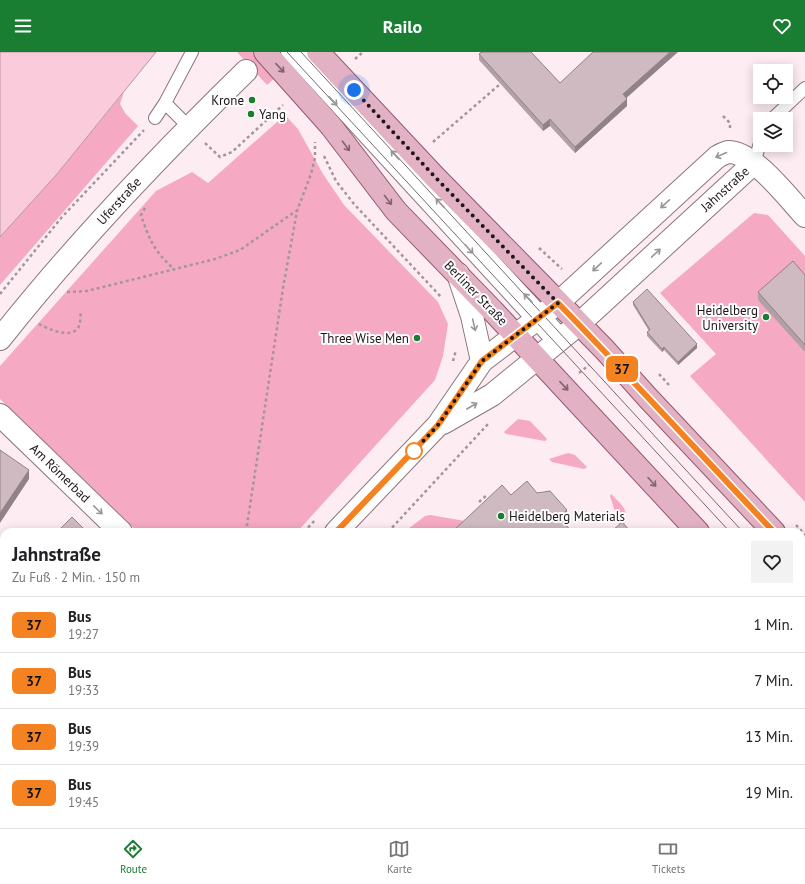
<!DOCTYPE html>
<html lang="de">
<head>
<meta charset="utf-8">
<style>
	:root { --surface:#fff; --page:#f2f2f2; --text:#202124; --muted:#757577; --line:#e0e0e0; --accent:#197e32 }
	body { margin:0; font-family:"PT Sans",sans-serif; background:var(--page); color:var(--text); height:100vh; display:flex; flex-direction:column; font-size:15px; white-space:nowrap }
	* { box-sizing:border-box; margin:0 }
	p { font-size:13px; color:var(--muted) }
	.icon { flex:none; width:22px; height:22px; fill:none; stroke:currentColor; stroke-width:2; stroke-linecap:round; stroke-linejoin:round }
	.map { position:relative; flex:1; overflow:hidden }
	.details { position:absolute; left:0px; top:476px; width:805px; height:300px; display:flex; flex-direction:column; background:var(--surface); border-radius:12px 12px 0 0; box-shadow:0 2px 10px #0003 }
	.details>* { flex:none }
	.badge { padding:0 8px; border-radius:6px; font-size:14px; line-height:26px }
	.fabs { position:absolute; left:753px; top:12px; display:grid; gap:8px }
	.fabs a { display:grid; place-items:center; width:40px; height:40px; border-radius:0px; background:var(--surface); box-shadow:0 2px 10px #0003; font-size:20px }
	.you { position:absolute; width:20px; height:20px; margin:-10px; border:3px solid #fff; border-radius:50%; background:#1a73e8; box-shadow:0 0 0 6px #1a73e833 }
	.map>.badge { position:absolute; translate:-50% -50%; box-shadow:0 0 0 2px #fff }
	.round { display:grid; place-items:center; flex:none; width:42px; height:42px; border-radius:0px; background:var(--page) }
	.summary { display:flex; align-items:center; justify-content:space-between; height:68px; padding:0 12px }
	h1 { font-size:19px; font-weight:800; line-height:30px }
	ul { padding:0; list-style:none }
	li { display:flex; align-items:center; gap:12px; height:56px; padding:0 12px; border-top:1px solid var(--line) }
	li div { flex:1 }
	li b { display:block; font-size:15px }
	li em { font-style:normal }
	li .badge { min-width:44px; font-weight:700; text-align:center }
	header { display:flex; justify-content:space-between; align-items:center; height:52px; padding:0 12px; background:var(--accent); color:#fff; font-size:18px; font-weight:800 }
	.dock { display:flex; justify-content:space-around; align-items:center; height:56px; border-top:1px solid var(--line); background:var(--surface); font-size:11px; color:var(--muted) }
	.dock a { display:grid; justify-items:center; gap:2px }
	.dock .on { color:var(--accent) }
	.map>svg:first-child { display:block }
	.green { fill:#f5a9c3 }
	.water { fill:#facbda; stroke:#b895a0 }
	.lines { fill:none; stroke-linecap:round; stroke-linejoin:round }
	.lane-casing { stroke:#8a777d; stroke-width:14 }
	.street-casing { stroke:#8a777d; stroke-width:24 }
	.secondary-casing { stroke:#8a777d; stroke-width:24 }
	.primary-casing { stroke:#92596e; stroke-width:24 }
	.path { stroke:#a39699; stroke-width:2.5; stroke-dasharray:3 3; stroke-linecap:butt }
	.lane { stroke:#fff; stroke-width:12 }
	.street { stroke:#fff; stroke-width:22 }
	.secondary { stroke:#fff; stroke-width:22 }
	.primary { stroke:#e3b1c4; stroke-width:22 }
	.tram { stroke:#756a6d; stroke-width:1 }
	.wall { fill:#b2a0a6 }
	.shaded-wall { fill:#918287 }
	.building { fill:#cfbac1; stroke:#918287 }
	.oneway { stroke:#80646e }
	.oneway2 { stroke:#999697 }
	.line-casing { stroke:#fff; stroke-width:9 }
	.line { stroke:#f58220; stroke-width:6 }
	.walk { stroke:#1d1618; stroke-width:4; stroke-dasharray:0 7.2 }
	.poi-dot { fill:#197e32; stroke:#fefefe; stroke-width:1.5 }
	.stop-dot { fill:#fff; stroke:#f58220; stroke-width:2 }
	.labels { text-anchor:middle; dominant-baseline:central; stroke-width:4; stroke-linejoin:round; paint-order:stroke }
	.poi-label { font-size:13px; fill:#1d1618; stroke:#fefefe; text-anchor:end }
	.street-label { font-size:13px; fill:#1d1618; stroke:#fefefe }
</style>
</head>
<body>
<header><svg class="icon" aria-label="menu" viewBox="0 0 24 24"><path d="M4 6h16M4 12h16M4 18h16"/></svg>Railo<svg class="icon" aria-label="heart" viewBox="0 0 24 24"><path d="M12 20l-8-8c-3-5 5-10 8-4 3-6 11-1 8 4z"/></svg></header>
<div class="map">
<svg width="805" height="776" viewBox="0 0 805 776">
	<rect width="100%" height="100%" fill="#fdecf1"/>
	<path class="green" d="M 237,0 L 303,0 L 267,33 Z
		M 124,40 L 120,52 L 125,61 L 138,74 L 0,233 L 0,185 L 57,122 Z
		M 285,63 L 298,77 L 323,122 L 344,153 L 438,250 L 448,272 L 443,304 L 435,328 L 297,480 L 138,480 L 0,347 L 0,314 L 156,139 L 192,120 L 208,131 Z
		M 754,161 L 768,163 L 805,204 L 805,450 L 690,324 L 716,302 L 660,241 Z
		M 518,367 L 530,369 L 547,387 L 545,389 L 506,382 L 504,380 Z
		M 568,401 L 575,403 L 587,415 L 584,417 L 552,410 L 549,407 Z
		M 611,442 C 627,458 628,457 623,479 L 620,475 L 610,444 Z
		M 430,463 L 465,469 L 454,480 L 404,480 L 425,464 Z
		M 801,643 L 805,647 L 805,708 L 801,703 Z
		M 696,772 L 777,772 L 773,776 L 700,776 Z"/>
	<path class="water" d="M 0,0 L 156,0 L 57,122 L 0,185 Z"/>
	<g class="lines">
		<g class="lane-casing">
			<path id="lane" d="M 287,0 L 555,292
				M 301,0 L 564,285
				M 165,51 L 189,75
				M 155,66 L 165,51 L 192,0
				M 772,67 L 805,36
				M 754,111 L 760,91
				M 319,772 L 324,776"/>
		</g>
		<g class="street-casing">
			<path id="street" d="M 558,251 L 717,105 C 720,103 725,101 728,100 C 753,99 789,147 805,164
				M 579,272 L 754,111
				M 0,287 C 75,192 159,104 246,19
				M 0,363 L 121,480
				M 546,772 L 550,776
				M 121,776 L 122,772
				M 140,776 L 142,772"/>
		</g>
		<g class="secondary-casing">
			<path id="secondary" d="M 458,222 L 472,264 L 482,309
				M 443,371 L 492,343 L 579,272
				M 336,480 L 438,373 L 482,309 L 558,251
				M 25,776 L 30,772"/>
		</g>
		<g class="primary-casing">
			<path id="primary" d="M 265,0 L 331,74 L 396,159 L 493,259 L 698,480
				M 318,0 L 435,125 L 605,298 L 648,346 L 774,480
				M 801,508 L 805,512
				M 801,590 L 805,594"/>
		</g>
		<path class="path" d="M 355,7 L 363,0
			M 723,64 L 730,71 L 730,78
			M 433,90 L 499,33
			M 205,91 L 220,105 L 232,100 L 283,53
			M 324,104 L 336,129 L 354,152 L 442,246
			M 145,156 L 141,163 C 149,187 154,199 173,216
			M 539,196 L 562,217
			M 67,240 L 87,239 L 215,207 L 240,198 L 296,159
			M 0,242 L 62,165 L 144,78
			M 39,272 C 48,277 70,287 78,276 C 81,271 80,265 81,260
			M 453,309 L 456,298
			M 579,321 L 589,313
			M 659,322 L 669,333
			M 479,450 L 488,442
			M 796,473 L 805,483
			M 246,480 L 283,236 L 297,159 L 311,122 L 315,106 L 315,90
			M 304,480 L 316,467
			M 388,480 L 488,372
			M 801,618 L 805,622
			M 801,647 L 805,649
			M 380,776 L 385,772"/>
		<use href="#lane" class="lane"/>
		<use href="#street" class="street"/>
		<use href="#secondary" class="secondary"/>
		<use href="#primary" class="primary"/>
		<path class="tram" d="M 287,0 L 730,480
			M 301,0 L 743,480
			M 801,542 L 805,546
			M 801,556 L 805,560"/>
	</g>
	<path class="wall" d="M 481,0 L 531,0 L 560,31 L 626,46 L 627,54 L 575,101 L 550,74 L 543,79 L 479,8 L 479,2 Z
		M 805,223 L 805,300 L 758,248 L 758,240 Z
		M 633,250 L 697,296 L 678,313 L 664,298 L 662,300 L 647,284 L 647,280 L 649,279 L 633,253 Z
		M 341,772 L 373,772 L 368,776 L 345,776 Z
		M 639,772 L 711,772 L 715,776 L 642,776 Z"/>
	<path class="shaded-wall" d="M 670,0 L 678,0 L 623,49 L 623,42 Z
		M 627,47 L 627,54 L 575,101 L 575,95 Z
		M 550,67 L 550,74 L 543,79 L 543,73 Z
		M 697,292 L 697,296 L 678,313 L 678,310 Z
		M 664,295 L 664,298 L 662,300 L 662,297 Z
		M 29,418 L 29,427 L 0,471 L 0,461 Z
		M 567,458 L 567,474 L 559,465 Z
		M 246,772 L 252,772 L 250,776 L 244,776 Z
		M 359,772 L 373,772 L 368,776 L 355,776 Z"/>
	<path class="building" d="M 482,0 L 531,0 L 560,31 L 593,0 L 670,0 L 623,42 L 627,47 L 575,95 L 550,67 L 543,73 L 479,2 Z
		M 793,209 L 805,223 L 805,293 L 758,240 Z
		M 647,237 L 697,292 L 678,310 L 664,295 L 662,297 L 647,280 L 650,278 L 633,250 Z
		M 0,398 L 29,418 L 0,461 Z
		M 527,429 L 537,441 L 550,439 L 567,458 L 559,465 L 572,480 L 452,480 L 502,433 L 511,443 Z
		M 72,465 L 87,480 L 57,480 Z
		M 622,470 L 631,480 L 611,480 Z
		M 801,691 L 805,695 L 805,776 L 756,776 L 760,772 L 801,772 Z
		M 183,772 L 246,772 L 244,776 L 181,776 Z
		M 352,772 L 359,772 L 355,776 Z
		M 461,772 L 519,772 L 523,776 L 456,776 Z
		M 654,772 L 711,772 L 715,776 L 657,776 Z"/>
	<defs><path id="oneway-shaft" d="M-6 0H5M1.5-3L5.5 0L1.5 3" fill="none" stroke-width="1.6" stroke-linecap="round" stroke-linejoin="round"/></defs>
	<g class="oneway">
		<use href="#oneway-shaft" transform="translate(280 16) rotate(47)"/>
		<use href="#oneway-shaft" transform="translate(346 94) rotate(53)"/>
		<use href="#oneway-shaft" transform="translate(388 148) rotate(52)"/>
		<use href="#oneway-shaft" transform="translate(564 334) rotate(47)"/>
		<use href="#oneway-shaft" transform="translate(652 430) rotate(48)"/>
	</g>
	<g class="oneway2">
		<use href="#oneway-shaft" transform="translate(333 49) rotate(47)"/>
		<use href="#oneway-shaft" transform="translate(395 103) rotate(-133)"/>
		<use href="#oneway-shaft" transform="translate(721 103) rotate(156)"/>
		<use href="#oneway-shaft" transform="translate(440 151) rotate(-133)"/>
		<use href="#oneway-shaft" transform="translate(665 152) rotate(137)"/>
		<use href="#oneway-shaft" transform="translate(469 197) rotate(48)"/>
		<use href="#oneway-shaft" transform="translate(656 201) rotate(-43)"/>
		<use href="#oneway-shaft" transform="translate(597 215) rotate(137)"/>
		<use href="#oneway-shaft" transform="translate(528 246) rotate(-133)"/>
		<use href="#oneway-shaft" transform="translate(474 273) rotate(77)"/>
		<use href="#oneway-shaft" transform="translate(472 354) rotate(-30)"/>
		<use href="#oneway-shaft" transform="translate(98 458) rotate(44)"/>
	</g>
	<g class="lines">
		<g class="line-casing">
			<path id="line" d="M 336,480 L 438,373 L 482,309 L 558,251 C 631,326 702,404 774,480"/>
		</g>
		<use href="#line" class="line"/>
		<path class="walk" d="M 354,38 L 435,125 L 558,251 L 482,309 L 438,373 L 414,399"/>
	</g>
	<g class="poi-dot">
		<circle cx="252" cy="48" r="4"/>
		<circle cx="251" cy="62" r="4"/>
		<circle cx="766" cy="265" r="4"/>
		<circle cx="417" cy="286" r="4"/>
		<circle cx="501" cy="464" r="4"/>
	</g>
	<circle class="stop-dot" cx="414" cy="399" r="8"/>
	<g class="labels">
		<g class="poi-label">
			<text x="244" y="48">Krone</text>
			<text x="259" y="62" text-anchor="start">Yang</text>
			<text x="758" y="258">Heidelberg<tspan x="758" dy="15">University</tspan></text>
			<text x="409" y="286">Three Wise Men</text>
			<text x="509" y="464" text-anchor="start">Heidelberg Materials</text>
		</g>
		<g class="street-label">
			<text transform="translate(725 137) rotate(-42)">Jahnstraße</text>
			<text transform="translate(119 149) rotate(-48)">Uferstraße</text>
			<text transform="translate(476 241) rotate(46)">Berliner Straße</text>
			<text transform="translate(60 421) rotate(44)">Am Römerbad</text>
		</g>
	</g>
</svg>
<div class="fabs">
<a><svg class="icon" aria-label="locate" viewBox="0 0 24 24"><circle cx="12" cy="12" r="6"/><path d="M12 2v4M12 18v4M2 12h4M18 12h4"/></svg></a>
<a><svg class="icon" aria-label="layers" viewBox="0 0 24 24"><path d="M12 4l9 5-9 5-9-5zM3 14l9 5 9-5"/></svg></a>
</div>
<div class="you" style="left:354px;top:38px"></div>
<b class="badge" style="left:622px;top:317px;background:#f58220;color:#111">37</b>
<section class="details">
<div class="summary"><div><h1>Jahnstraße</h1><p>Zu Fuß · 2 Min. · 150 m</p></div><a class="round"><svg class="icon" aria-label="heart" viewBox="0 0 24 24"><path d="M12 20l-8-8c-3-5 5-10 8-4 3-6 11-1 8 4z"/></svg></a></div>
<ul>
<li><span class="badge" style="background:#f58220;color:#111">37</span><div><b>Bus</b><p>19:27</p></div><em>1 Min.</em></li>
<li><span class="badge" style="background:#f58220;color:#111">37</span><div><b>Bus</b><p>19:33</p></div><em>7 Min.</em></li>
<li><span class="badge" style="background:#f58220;color:#111">37</span><div><b>Bus</b><p>19:39</p></div><em>13 Min.</em></li>
<li><span class="badge" style="background:#f58220;color:#111">37</span><div><b>Bus</b><p>19:45</p></div><em>19 Min.</em></li>
</ul>
</section>
</div>
<nav class="dock">
<a class="on"><svg class="icon" aria-label="directions" viewBox="0 0 24 24"><path d="M12 3l9 9-9 9-9-9zM9 14v-3h6M13 9l2 2-2 2"/></svg>Route</a>
<a><svg class="icon" aria-label="map" viewBox="0 0 24 24"><path d="M3 6l6-2 6 2 6-2v14l-6 2-6-2-6 2zM9 4v14M15 6v14"/></svg>Karte</a>
<a><svg class="icon" aria-label="tickets" viewBox="0 0 24 24"><path d="M3 7h18v10H3zM15 7v10"/></svg>Tickets</a>
</nav>
</body>
</html>
